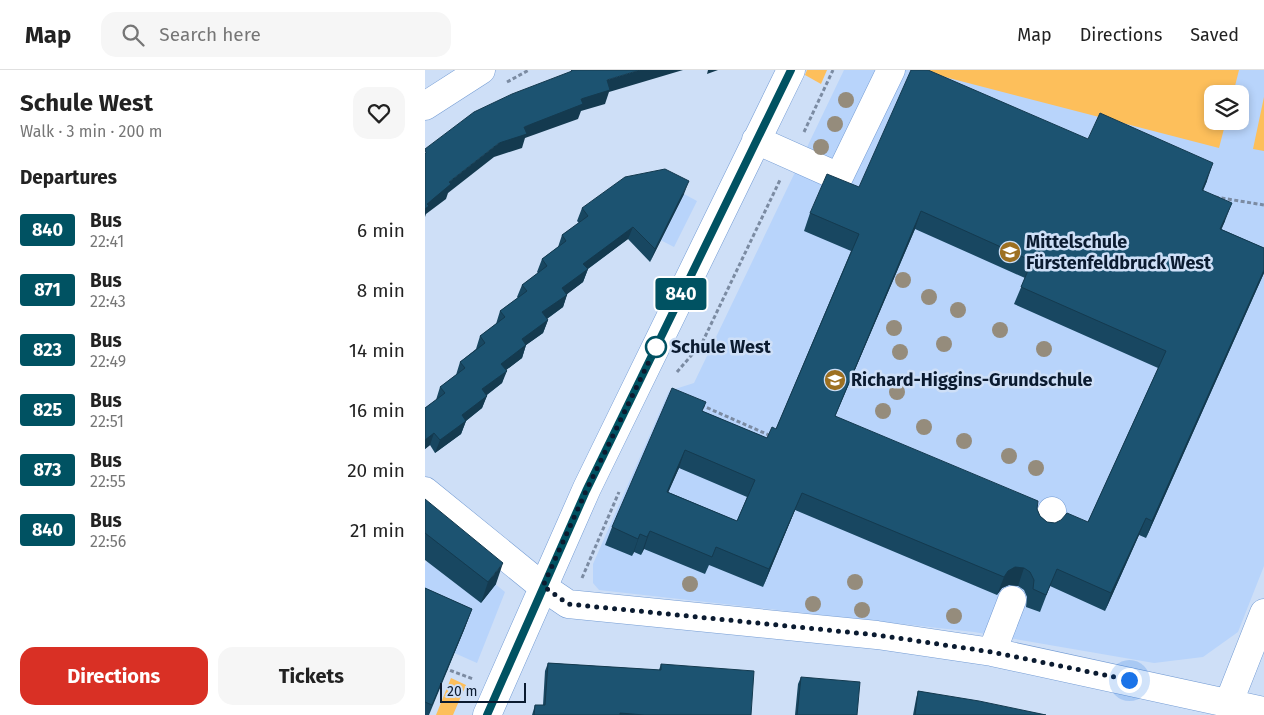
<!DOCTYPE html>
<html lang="en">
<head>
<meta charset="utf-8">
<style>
	:root { --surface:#fff; --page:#f6f6f6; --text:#222; --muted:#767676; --line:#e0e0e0; --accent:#d93025 }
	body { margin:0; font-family:"Fira Sans",sans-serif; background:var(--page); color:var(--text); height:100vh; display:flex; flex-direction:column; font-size:19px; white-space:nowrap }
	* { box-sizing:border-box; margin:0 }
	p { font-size:16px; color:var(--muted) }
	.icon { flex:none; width:28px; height:28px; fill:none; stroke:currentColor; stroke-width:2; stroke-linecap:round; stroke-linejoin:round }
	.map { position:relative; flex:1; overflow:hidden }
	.drawer { display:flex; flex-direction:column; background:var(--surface); width:425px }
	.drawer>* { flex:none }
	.badge { padding:0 10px; border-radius:4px; font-size:18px; line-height:32px }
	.tools { position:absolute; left:779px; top:15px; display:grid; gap:10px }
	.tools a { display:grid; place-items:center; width:45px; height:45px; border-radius:10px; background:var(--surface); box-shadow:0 2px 8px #0003; font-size:25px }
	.scale { position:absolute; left:15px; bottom:12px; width:86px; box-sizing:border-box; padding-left:5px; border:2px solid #0b1b30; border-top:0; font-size:14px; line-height:18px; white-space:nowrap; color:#0b1b30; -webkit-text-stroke:4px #cedff7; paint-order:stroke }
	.you { position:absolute; width:25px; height:25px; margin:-12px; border:4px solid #fff; border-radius:50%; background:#1a73e8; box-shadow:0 0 0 8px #1a73e833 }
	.map>.badge { position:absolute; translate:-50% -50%; box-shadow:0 0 0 2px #fff }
	h2 { padding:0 20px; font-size:19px; line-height:45px }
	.round { display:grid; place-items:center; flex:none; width:52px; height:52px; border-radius:15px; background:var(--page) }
	.summary { display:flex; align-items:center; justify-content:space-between; height:85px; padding:0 20px }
	h1 { font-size:24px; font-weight:700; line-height:38px }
	.primary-button { display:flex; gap:10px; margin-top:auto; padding:10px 20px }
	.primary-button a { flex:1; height:58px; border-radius:15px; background:var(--accent); color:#fff; font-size:20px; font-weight:700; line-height:58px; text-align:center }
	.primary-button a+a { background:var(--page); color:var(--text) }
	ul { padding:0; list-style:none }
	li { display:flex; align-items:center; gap:15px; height:60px; padding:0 20px }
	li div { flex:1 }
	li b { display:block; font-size:19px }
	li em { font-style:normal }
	li .badge { min-width:55px; font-weight:700; text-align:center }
	header { display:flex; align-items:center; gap:30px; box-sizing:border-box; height:70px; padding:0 25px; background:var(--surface); border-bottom:1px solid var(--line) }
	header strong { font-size:24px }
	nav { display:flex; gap:28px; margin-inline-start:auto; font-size:18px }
	.search { width:350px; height:45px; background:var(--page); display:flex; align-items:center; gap:12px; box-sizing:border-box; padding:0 18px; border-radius:15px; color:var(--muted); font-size:19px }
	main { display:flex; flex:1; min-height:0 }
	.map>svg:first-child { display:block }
	.built { fill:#b8d4fb; fill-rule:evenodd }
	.green { fill:#fdbf5b }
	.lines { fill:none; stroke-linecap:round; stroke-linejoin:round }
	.minor-casing { stroke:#749cd4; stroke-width:29 }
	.path { stroke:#7b8ba2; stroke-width:3; stroke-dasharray:4 2.5; stroke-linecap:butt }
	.minor { stroke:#fff; stroke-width:28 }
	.tree { fill:#958c7c }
	.wall { fill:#184761; fill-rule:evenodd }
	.shaded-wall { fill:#143a4f }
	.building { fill:#1c5371; stroke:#143a4f; fill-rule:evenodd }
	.line-casing { stroke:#fff; stroke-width:11 }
	.line { stroke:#005262; stroke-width:8 }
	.walk { stroke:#0b1b30; stroke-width:5; stroke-dasharray:0 9 }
	.stop-dot { fill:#fff; stroke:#005262; stroke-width:2.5 }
	.labels { text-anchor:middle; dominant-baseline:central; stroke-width:5; stroke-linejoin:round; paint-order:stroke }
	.poi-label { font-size:18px; font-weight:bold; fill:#0b1b30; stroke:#cedff7; text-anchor:start }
	.stop-label { font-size:18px; font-weight:bold; fill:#0b1b30; stroke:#cedff7; text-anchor:start }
</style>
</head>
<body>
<header>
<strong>Map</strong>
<div class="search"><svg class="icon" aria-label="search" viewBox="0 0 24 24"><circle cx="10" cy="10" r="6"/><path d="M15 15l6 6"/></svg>Search here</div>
<nav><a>Map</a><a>Directions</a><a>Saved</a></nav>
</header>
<main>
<section class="drawer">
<div class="summary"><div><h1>Schule West</h1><p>Walk · 3 min · 200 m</p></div><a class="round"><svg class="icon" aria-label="heart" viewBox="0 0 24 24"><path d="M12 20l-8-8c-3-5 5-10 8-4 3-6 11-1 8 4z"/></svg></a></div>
<h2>Departures</h2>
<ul>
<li><span class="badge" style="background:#005262;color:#fff">840</span><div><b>Bus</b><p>22:41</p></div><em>6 min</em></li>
<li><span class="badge" style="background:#005262;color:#fff">871</span><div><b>Bus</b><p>22:43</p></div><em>8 min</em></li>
<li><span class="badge" style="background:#005262;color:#fff">823</span><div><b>Bus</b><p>22:49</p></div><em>14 min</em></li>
<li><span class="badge" style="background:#005262;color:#fff">825</span><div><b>Bus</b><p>22:51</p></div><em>16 min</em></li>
<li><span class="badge" style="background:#005262;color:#fff">873</span><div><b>Bus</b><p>22:55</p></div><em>20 min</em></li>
<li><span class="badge" style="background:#005262;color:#fff">840</span><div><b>Bus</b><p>22:56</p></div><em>21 min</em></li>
</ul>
<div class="primary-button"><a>Directions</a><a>Tickets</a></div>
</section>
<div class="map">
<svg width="839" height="645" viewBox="0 0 839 645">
	<rect width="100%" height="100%" fill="#cedff7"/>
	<path class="built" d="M 419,0 L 839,0 L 839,496 L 813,562 L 778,587 L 729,593 L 549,562 L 174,520 L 168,513 L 168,494 L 244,321 L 269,313 ZM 788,24 L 815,24 L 815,51 L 788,51 Z
		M 259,124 L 272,131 L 249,177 L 212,158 Z
		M 18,472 L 80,522 L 52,593 L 0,570 L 0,494 Z"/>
	<path class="green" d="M 382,0 L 402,0 L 396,14 L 380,5 Z
		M 493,0 L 814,0 L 808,24 L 788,24 L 788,51 L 801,51 L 794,78 Z
		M 839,27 L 839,81 L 828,79 Z
		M 26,608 L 41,615 L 28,645 L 11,645 Z"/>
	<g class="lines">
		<g class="minor-casing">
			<path id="minor" d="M 0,36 L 56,0
				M 331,70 L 414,107 L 466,0
				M 0,421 L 118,517 L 143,534 L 452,565 L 567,582 L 839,641
				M 621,455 L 627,441
				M 567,582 L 587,530
				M 804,632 L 839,543
				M 62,645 L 162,418 L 366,0"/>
		</g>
		<path class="path" d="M 82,12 L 104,0
			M 379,62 L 408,0
			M 790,127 L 839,135
			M 252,302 L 277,273 L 355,110
			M 276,335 L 346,366
			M 157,508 L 194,422
			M 19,598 L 48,609"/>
		<use href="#minor" class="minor"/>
	</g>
	<g class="tree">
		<circle cx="421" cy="30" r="8"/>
		<circle cx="410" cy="54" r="8"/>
		<circle cx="396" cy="77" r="8"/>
		<circle cx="478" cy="210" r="8"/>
		<circle cx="504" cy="227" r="8"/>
		<circle cx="533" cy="240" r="8"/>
		<circle cx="469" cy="258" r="8"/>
		<circle cx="575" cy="260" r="8"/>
		<circle cx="519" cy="274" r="8"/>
		<circle cx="619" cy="279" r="8"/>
		<circle cx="475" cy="282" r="8"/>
		<circle cx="472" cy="322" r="8"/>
		<circle cx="458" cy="341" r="8"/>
		<circle cx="499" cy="357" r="8"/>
		<circle cx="539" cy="371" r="8"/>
		<circle cx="584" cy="386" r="8"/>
		<circle cx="611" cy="398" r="8"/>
		<circle cx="430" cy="512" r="8"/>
		<circle cx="265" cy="514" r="8"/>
		<circle cx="388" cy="534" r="8"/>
		<circle cx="437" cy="540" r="8"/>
		<circle cx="529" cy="546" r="8"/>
	</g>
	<path class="wall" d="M 663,69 L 782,111 L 778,121 L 800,151 L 796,159 L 839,178 L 839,203 L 721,468 L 714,465 L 680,541 L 625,516 L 615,542 L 601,537 L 602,527 L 599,520 L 593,516 L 584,515 L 577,518 L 572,525 L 370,440 L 338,517 L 284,495 L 280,504 L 219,479 L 216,485 L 209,482 L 207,486 L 180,475 L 187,457 L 277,341 L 342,368 L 351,359 L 426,181 L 379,161 L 385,143 L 434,117 ZM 490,159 L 600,208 L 589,234 L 733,298 L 663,452 L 630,453 L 622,452 L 615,446 L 612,439 L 410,346 ZM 254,398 L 322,427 L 312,451 L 243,422 Z
		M 259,124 L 225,192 L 203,169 L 163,199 L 158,212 L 142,224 L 138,237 L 122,249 L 123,250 L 118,263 L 101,275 L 97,288 L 81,300 L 77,313 L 62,325 L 57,338 L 41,351 L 36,364 L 10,383 L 5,375 L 0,379 L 0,338 L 11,330 L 15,317 L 31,305 L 35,292 L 51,279 L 55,266 L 71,254 L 75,241 L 93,228 L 92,227 L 97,215 L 113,203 L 112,202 L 117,189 L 133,177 L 137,165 L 154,153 L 152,151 L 157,138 Z
		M 0,429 L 71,514 L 56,533 L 0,490 Z
		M 0,518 L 47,539 L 39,560 L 4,645 L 0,645 Z
		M 123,593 L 234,600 L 236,594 L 326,645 L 107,645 L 110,635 L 118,635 L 120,601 Z
		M 376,607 L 432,645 L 370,645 L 373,614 Z
		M 493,621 L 621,645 L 488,645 L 491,629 Z"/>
	<path class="shaded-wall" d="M 215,0 L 258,0 L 184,22 L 180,34 L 156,41 L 153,49 L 100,68 L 97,78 L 69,87 L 23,123 L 21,129 L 1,144 L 0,147 L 0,138 L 2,134 L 24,112 L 74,73 L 99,57 L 156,29 L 182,10 Z
		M 283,0 L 293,0 L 282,4 Z
		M 788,93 L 782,111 L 770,138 L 777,120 Z
		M 264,111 L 259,124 L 225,192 L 230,179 Z
		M 807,133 L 800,151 L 789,177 L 795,159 Z
		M 496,141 L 490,159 L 403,363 L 410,346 Z
		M 208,157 L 203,169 L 153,206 L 158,194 Z
		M 163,199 L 158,212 L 133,231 L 137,218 Z
		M 839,200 L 839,203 L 721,468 L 727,451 Z
		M 142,225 L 138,237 L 113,255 L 117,242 Z
		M 123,250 L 118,263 L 101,275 L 97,288 L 72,307 L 76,294 L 97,269 Z
		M 82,301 L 77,313 L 52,332 L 57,319 Z
		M 62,326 L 57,338 L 32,358 L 37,345 Z
		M 41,351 L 36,364 L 10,383 L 15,370 Z
		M 9,363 L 5,375 L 0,379 L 0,370 Z
		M 260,380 L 254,398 L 236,439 L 242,422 Z
		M 377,423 L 370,440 L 338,517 L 344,499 Z
		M 721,448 L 714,465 L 680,541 L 686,523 Z
		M 225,461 L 219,479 L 216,485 L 222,467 Z
		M 215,464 L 209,482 L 207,486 L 213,469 Z
		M 78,493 L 71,514 L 56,533 L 63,512 Z
		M 590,497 L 599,498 L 593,516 L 584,515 L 577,518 L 572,525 L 579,507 L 583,501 Z
		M 47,539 L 39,560 L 3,645 L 7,635 Z
		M 195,643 L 219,645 L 194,645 Z"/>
	<path class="building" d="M 146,0 L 215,0 L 182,10 L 185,20 L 156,29 L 158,34 L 99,57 L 102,64 L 74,73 L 24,112 L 26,114 L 2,134 L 4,136 L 0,139 L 0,84 L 1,83 L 0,79 L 49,42 L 87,24 L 147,1 Z
		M 486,0 L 503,0 L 663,69 L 675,43 L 788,93 L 777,120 L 807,133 L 795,159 L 839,178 L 839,200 L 727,451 L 721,448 L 686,523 L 632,499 L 621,525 L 608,519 L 609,510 L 605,502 L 599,498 L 590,497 L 583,501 L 579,507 L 377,423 L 344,499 L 291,477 L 287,487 L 225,461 L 222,467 L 215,464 L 213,469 L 187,457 L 247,318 L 281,332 L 277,341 L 342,368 L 347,357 L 351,359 L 434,164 L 385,143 L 402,104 L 434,117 ZM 496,141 L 607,191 L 596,217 L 741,281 L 663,452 L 642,443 L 636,450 L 630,453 L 622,452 L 615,446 L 612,439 L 613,431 L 410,346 ZM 260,380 L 330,410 L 312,451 L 242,422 Z
		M 240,99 L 264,111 L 230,179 L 208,157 L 158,194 L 163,199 L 137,218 L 142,225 L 117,242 L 123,250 L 97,269 L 101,275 L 76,294 L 82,301 L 57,319 L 62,326 L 37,345 L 41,351 L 15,370 L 9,363 L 0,370 L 0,338 L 20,323 L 15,317 L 40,298 L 35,292 L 60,273 L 55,266 L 80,247 L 75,241 L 102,221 L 97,215 L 122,196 L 117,189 L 141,171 L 137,165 L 163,146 L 157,138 L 200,107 Z
		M 0,429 L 78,493 L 63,512 L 0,463 Z
		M 0,518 L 47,539 L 7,635 L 0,632 Z
		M 123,593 L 236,600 L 236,594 L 329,601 L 326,645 L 219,645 L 195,643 L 195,645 L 109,645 L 110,635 L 120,635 Z
		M 376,607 L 435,612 L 432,645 L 372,645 Z
		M 493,621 L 554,631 L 621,645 L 490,645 Z"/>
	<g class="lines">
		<g class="line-casing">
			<path id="line" d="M 62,645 L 161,421 L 366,0"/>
		</g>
		<use href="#line" class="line"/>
		<path class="walk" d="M 231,277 L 161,421 L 118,516 L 143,534 L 452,565 L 567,582 L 704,610"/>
	</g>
	<defs>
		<g id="school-disc" transform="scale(1.125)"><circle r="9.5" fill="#9d7021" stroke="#cedff7"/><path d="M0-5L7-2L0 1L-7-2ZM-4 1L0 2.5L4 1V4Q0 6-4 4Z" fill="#fff"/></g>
	</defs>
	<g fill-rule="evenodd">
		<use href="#school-disc" x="585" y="182"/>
		<use href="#school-disc" x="410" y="310"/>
	</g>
	<circle class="stop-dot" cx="231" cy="277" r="10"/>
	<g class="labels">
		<g class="poi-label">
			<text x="601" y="172">Mittelschule<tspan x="601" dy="21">Fürstenfeldbruck West</tspan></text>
			<text x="426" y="310">Richard-Higgins-Grundschule</text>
		</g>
		<g class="stop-label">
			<text x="246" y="277">Schule West</text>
		</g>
	</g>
</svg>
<div class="tools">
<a><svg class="icon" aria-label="layers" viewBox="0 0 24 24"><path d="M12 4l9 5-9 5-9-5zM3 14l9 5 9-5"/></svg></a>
</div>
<div class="scale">20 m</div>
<div class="you" style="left:704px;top:610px"></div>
<b class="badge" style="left:256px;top:224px;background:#005262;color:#fff">840</b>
</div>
</main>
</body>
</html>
